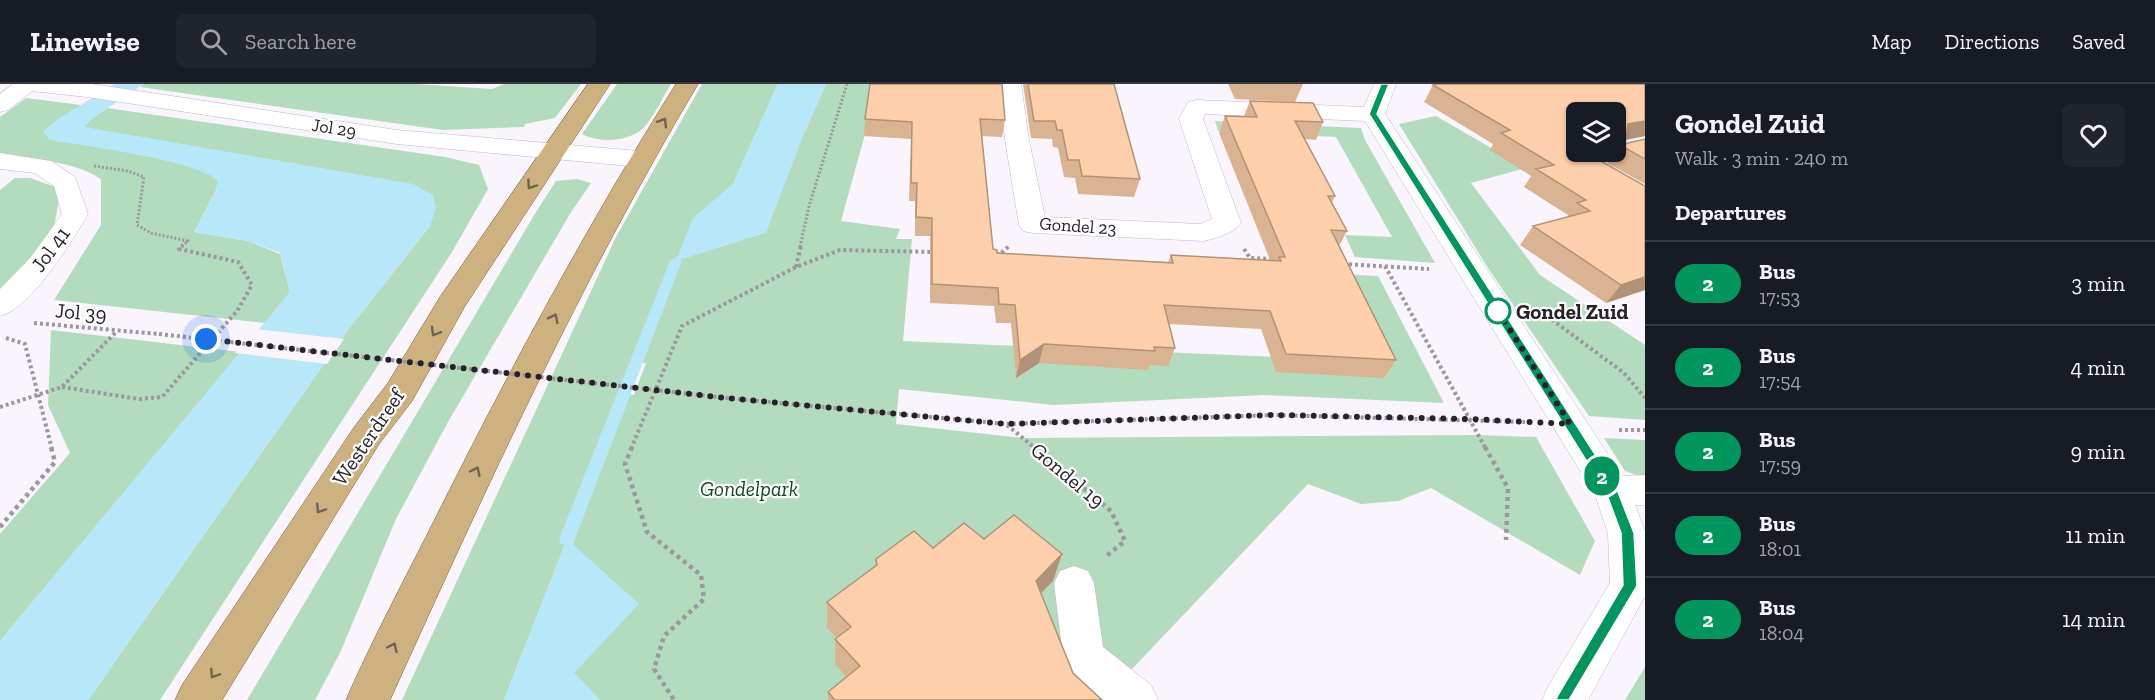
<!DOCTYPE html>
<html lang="en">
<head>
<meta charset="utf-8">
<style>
	:root { --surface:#171b24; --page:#20242c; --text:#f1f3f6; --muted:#9ea1a6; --line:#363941 }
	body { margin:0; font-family:"Zilla Slab",serif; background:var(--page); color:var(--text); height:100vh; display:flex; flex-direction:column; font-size:22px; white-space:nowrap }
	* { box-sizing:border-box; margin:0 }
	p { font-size:20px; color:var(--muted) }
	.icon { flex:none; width:33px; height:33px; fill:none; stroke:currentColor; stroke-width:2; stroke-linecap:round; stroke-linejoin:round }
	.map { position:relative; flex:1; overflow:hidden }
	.sheet { display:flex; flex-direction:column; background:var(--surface); width:510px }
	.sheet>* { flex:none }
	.badge { padding:0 12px; border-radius:20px; font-size:21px; line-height:39px }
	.buttons { position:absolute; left:1566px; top:18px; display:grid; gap:12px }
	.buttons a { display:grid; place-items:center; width:60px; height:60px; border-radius:9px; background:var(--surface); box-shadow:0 2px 4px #0004; font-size:30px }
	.you { position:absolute; width:30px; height:30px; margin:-15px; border:4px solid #fff; border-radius:50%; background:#1a73e8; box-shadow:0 0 0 9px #1a73e833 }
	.map>.badge { position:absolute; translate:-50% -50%; box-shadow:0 0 0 3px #fff }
	h2 { padding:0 30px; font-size:22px; line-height:54px }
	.round { display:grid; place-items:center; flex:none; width:63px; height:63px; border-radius:9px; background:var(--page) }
	.headline { display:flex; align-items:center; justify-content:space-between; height:102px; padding:0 30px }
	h1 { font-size:28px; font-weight:700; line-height:45px }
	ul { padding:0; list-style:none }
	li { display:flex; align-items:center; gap:18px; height:84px; padding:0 30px; border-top:2px solid var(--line) }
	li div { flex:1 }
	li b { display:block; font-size:22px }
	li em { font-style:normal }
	li .badge { min-width:66px; font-weight:700; text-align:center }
	header { display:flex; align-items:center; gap:36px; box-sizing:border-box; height:84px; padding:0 30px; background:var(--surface); border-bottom:2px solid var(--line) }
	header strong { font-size:28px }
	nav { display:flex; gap:33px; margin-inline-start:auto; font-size:21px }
	.search { width:420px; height:54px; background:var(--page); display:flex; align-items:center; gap:15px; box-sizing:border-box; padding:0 21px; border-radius:9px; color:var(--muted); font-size:22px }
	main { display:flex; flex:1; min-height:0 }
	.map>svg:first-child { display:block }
	.green { fill:#b2dcbd; fill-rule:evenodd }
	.water { fill:#b6e8f9 }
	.pier { fill:#faf5fd }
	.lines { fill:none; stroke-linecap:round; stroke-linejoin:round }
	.stream { fill:#b6e8f9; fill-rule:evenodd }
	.minor-casing { stroke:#c2b7ca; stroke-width:1 }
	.major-casing { stroke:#7d5e2b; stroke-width:1 }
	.path-far2 { stroke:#9c979f; stroke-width:3; stroke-dasharray:2 2; stroke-linecap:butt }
	.path-far1 { stroke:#9c979f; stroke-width:4; stroke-dasharray:3 3; stroke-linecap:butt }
	.path { stroke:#9c979f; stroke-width:4.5; stroke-dasharray:4 4; stroke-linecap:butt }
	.minor { fill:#fff; fill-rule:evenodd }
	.major { fill:#cdb280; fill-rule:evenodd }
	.path-bridge { stroke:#9c979f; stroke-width:4; stroke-dasharray:3 3; stroke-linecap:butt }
	.wall { fill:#dab393 }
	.shaded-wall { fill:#b19278 }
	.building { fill:#fdd0ab; stroke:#b19278; stroke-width:1.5 }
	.oneway { stroke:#726351 }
	.line { fill:#00965e; stroke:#fff; stroke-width:1.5 }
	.walk { stroke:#27222a; stroke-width:6; stroke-dasharray:0 10.8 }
	.stop-dot { fill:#fff; stroke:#00965e; stroke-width:3 }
	.labels { text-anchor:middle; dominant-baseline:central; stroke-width:4.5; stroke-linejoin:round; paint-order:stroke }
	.far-street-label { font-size:18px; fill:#27222a; stroke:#fff }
	.street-label { font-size:21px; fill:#27222a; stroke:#fff }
	.stop-label { font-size:21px; font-weight:bold; fill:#27222a; stroke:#fff; text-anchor:start }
	.park-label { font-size:21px; font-style:italic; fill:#0f4625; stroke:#fff }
</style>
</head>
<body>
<header>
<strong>Linewise</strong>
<div class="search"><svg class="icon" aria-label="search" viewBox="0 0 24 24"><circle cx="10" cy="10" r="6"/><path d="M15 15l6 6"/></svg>Search here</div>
<nav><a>Map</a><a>Directions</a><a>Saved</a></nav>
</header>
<main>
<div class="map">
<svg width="1645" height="616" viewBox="0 0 1645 616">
	<rect width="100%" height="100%" fill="#faf5fd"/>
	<path class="green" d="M 144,0 L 416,0 L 492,5 L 504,0 L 581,0 L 555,34 L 525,40 L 524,43 L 443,46 L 140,3 Z
		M 617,0 L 671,0 C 663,13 656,28 647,40 C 634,58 600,60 582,50 Z
		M 702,0 L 778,0 L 733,100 L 805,47 L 826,0 L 879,0 L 841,137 L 900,145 L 896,155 L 912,155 L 903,257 L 1373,277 L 1337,190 L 1378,192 L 1444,319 L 1264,311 L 1054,321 L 899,305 L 896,340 L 1023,354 L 1475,351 L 1536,353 L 1595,457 L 1580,491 L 1431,404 L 1398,417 L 1361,420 L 1308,400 L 1132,585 L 1132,616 L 600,616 L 574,589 L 567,455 L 504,616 L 402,616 L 616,153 ZM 637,278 L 646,279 L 634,311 L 624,310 Z
		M 26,14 L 81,21 L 54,38 L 212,90 L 218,97 L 216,106 L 194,148 L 248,157 L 280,170 L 290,208 L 265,239 L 54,216 L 101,141 L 101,95 C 72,76 34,76 0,72 L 0,33 Z
		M 107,24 L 445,73 L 479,81 L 488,105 L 452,168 L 160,616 L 88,616 L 347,247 L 430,142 L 84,43 L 90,36 Z
		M 1436,32 L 1526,84 L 1471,99 L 1540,191 L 1645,261 L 1645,336 L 1589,332 L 1488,184 L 1399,40 Z
		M 1215,37 L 1361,44 L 1365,56 L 1435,179 L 1355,173 L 1345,151 L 1392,153 L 1336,53 L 1218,47 Z
		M 15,94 L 30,94 L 61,105 L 53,148 L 0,211 L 0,106 Z
		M 577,95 L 591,99 L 570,130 L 448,338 L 396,435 L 340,569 L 315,616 L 247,616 L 536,128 L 556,97 Z
		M 51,246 L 241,268 L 0,557 L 0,450 L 70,369 L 48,321 Z
		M 1604,354 L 1645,356 L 1645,394 L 1625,387 Z
		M 1645,583 L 1645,616 L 1625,616 Z"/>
	<path class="water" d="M 114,0 L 144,0 L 90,36 L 85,43 L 413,100 L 433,111 L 436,124 L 430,142 L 347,247 L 88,616 L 0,616 L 0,557 L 290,208 L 280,169 L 248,157 L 194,148 L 216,106 L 218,97 C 198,76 84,62 50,56 L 43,48 L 54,38 Z
		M 778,0 L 826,0 L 805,47 L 766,149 L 676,177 L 693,134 L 733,100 Z
		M 567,455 L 639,520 L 574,589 L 600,616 L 504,616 Z"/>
	<path class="pier" d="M 255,245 L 344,255 L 327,280 L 235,269 Z"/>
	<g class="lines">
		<path class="stream" d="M 676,173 L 682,177 L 575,455 L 573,460 L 567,462 L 561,460 L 559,455 L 670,177 Z"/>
		<g class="minor-casing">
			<path id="minor" d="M 13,0 L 92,0 L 397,46 L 639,67 L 648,70 L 652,75 L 648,80 L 639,83 L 397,60 L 87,13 L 32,7 L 8,26 L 0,28 L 0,10 Z
				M 999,0 L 1021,0 L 1029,56 L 1045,133 L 1200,140 L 1212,135 L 1179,35 L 1188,18 L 1196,16 L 1364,23 L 1374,0 L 1396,0 L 1385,30 L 1622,392 L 1645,391 L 1645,421 L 1635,421 L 1645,447 L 1645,512 L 1588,616 L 1542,616 L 1549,601 L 1610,499 L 1608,449 L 1595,411 L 1365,37 L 1205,30 L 1203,35 L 1241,139 C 1233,150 1216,154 1204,157 L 1033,149 L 1023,147 L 1019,141 L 1005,56 Z
				M 1616,61 L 1621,63 L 1624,68 L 1621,73 L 1601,78 L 1645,103 L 1645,122 L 1636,120 L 1570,81 L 1566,76 L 1570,71 L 1583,68 L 1616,68 Z
				M 0,69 L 51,77 L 75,93 L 88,130 C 72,158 31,224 0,232 L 0,205 L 31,173 L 62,130 L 54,102 L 35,89 L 0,85 Z
				M 1074,482 L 1088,487 L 1094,499 L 1103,563 L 1151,601 L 1158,616 L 1103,616 L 1069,587 L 1063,573 L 1054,499 L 1060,487 Z"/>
		</g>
		<g class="major-casing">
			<path id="major" d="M 588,0 L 610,0 L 465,222 L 412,317 L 379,360 L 222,616 L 175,616 L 182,601 L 355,342 L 388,299 L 440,213 Z
				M 676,0 L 698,0 C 580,198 485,406 390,616 L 346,616 C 373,554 406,493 436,433 C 510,285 588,140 676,0 Z"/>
		</g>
		<path class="path-far2" d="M 94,82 L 128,87 L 144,93 L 137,141 L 151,149 L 188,157 L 181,163
			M 800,163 L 809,122 L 847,0"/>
		<path class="path-far1" d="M 1244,165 L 1250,174 L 1273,175
			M 996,170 L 1000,170 L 1009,162
			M 1343,180 L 1429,185
			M 1385,182 L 1486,365
			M 796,183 L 801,161
			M 1547,232 L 1624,289 L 1645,314
			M 34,239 L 159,250
			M 6,254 L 25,260 L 52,365
			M 62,303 L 139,315 L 162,313 L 237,227 L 252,201 L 238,178 L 179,165 L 183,161
			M 726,314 L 1006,340 L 1274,331 L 1525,338
			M 0,323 L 62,303 L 117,247
			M 1007,341 L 1036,365
			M 1619,346 L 1645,346
			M 631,365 L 682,242 L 796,183 L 840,166 L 935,168"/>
		<path class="path" d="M 632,363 L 625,380 L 647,448 L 701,491 L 704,515 L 664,552 L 654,585 L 674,616
			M 1034,363 L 1111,427 L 1125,457 L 1105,473
			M 1485,363 L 1508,404 L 1506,456
			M 0,443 L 55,378 L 51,363"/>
		<use href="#minor" class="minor"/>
		<use href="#major" class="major"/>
		<path class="path-bridge" d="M 159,250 L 726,314"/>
	</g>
	<path class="wall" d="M 870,0 L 1005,36 L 1002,53 L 982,52 L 993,165 L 997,169 L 1168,178 L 1171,171 L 1270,176 L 1219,49 L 1225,32 L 1244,32 L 1250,17 L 1323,38 L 1316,56 L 1305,55 L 1335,112 L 1332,118 L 1347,147 L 1339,162 L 1396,276 L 1384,294 L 1276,288 L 1261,245 L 1169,240 L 1175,264 L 1168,282 L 1150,281 L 1148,286 L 1039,279 L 1016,294 L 1011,239 L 996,239 L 994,222 L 930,219 L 930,152 L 915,152 L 915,117 L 909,117 L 911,55 L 864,52 L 865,35 Z
		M 1023,0 L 1114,0 L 1140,95 L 1134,113 L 1078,110 L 1075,94 L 1064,93 L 1058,64 L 1053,63 L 1052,55 L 1031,54 Z
		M 1228,0 L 1303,0 L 1295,18 L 1235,15 Z
		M 1645,0 L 1645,52 L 1620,57 L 1616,63 L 1616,28 L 1576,28 L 1576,68 L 1645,102 L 1645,206 L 1606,219 L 1520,161 L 1533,142 L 1567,133 L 1568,131 L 1524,103 L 1531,92 L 1490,66 L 1493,60 L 1424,18 L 1433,1 Z
		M 1645,55 L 1645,100 L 1607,79 L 1620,61 Z
		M 984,455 L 1053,497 L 1041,509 L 1073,589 L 1102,616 L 828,616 L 828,608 L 846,593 L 835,580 L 835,555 L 837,554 L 827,544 L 827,518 L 875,483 L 876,475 L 933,464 Z"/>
	<path class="shaded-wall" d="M 1645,37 L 1645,52 L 1620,57 L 1627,48 L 1628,40 Z
		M 1645,193 L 1645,206 L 1606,219 L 1621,201 Z
		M 1044,260 L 1039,279 L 1016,294 L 1020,276 Z
		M 1062,470 L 1053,497 L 1027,523 L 1036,497 Z"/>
	<path class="building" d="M 870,0 L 1002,0 L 1005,36 L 980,35 L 993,165 L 997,166 L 997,169 L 1173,179 L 1171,171 L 1281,177 L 1279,173 L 1285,173 L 1225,32 L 1257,33 L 1250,17 L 1313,19 L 1323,38 L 1295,37 L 1335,112 L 1328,112 L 1347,147 L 1331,146 L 1396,276 L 1286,270 L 1270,227 L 1164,221 L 1175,264 L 1154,263 L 1155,267 L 1044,260 L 1020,276 L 1015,221 L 999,220 L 998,204 L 932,200 L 932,134 L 916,133 L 917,99 L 911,99 L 912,38 L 865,35 Z
		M 1028,0 L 1114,0 L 1140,95 L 1082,92 L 1079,76 L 1068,76 L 1062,46 L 1057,46 L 1055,37 L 1034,37 Z
		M 1437,0 L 1645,0 L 1645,37 L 1628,40 L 1627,48 L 1616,48 L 1616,28 L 1576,28 L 1576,68 L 1585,68 L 1645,102 L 1645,193 L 1621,201 L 1533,142 L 1590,127 L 1577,119 L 1586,116 L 1536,85 L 1554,81 L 1501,49 L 1510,46 L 1433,1 Z
		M 1645,55 L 1645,75 L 1620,61 Z
		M 1014,431 L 1062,470 L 1036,497 L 1073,589 L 1102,616 L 835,616 L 828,608 L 860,582 L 835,555 L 851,543 L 827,518 L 877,481 L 876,475 L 914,447 L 933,464 L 964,439 L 984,455 Z"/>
	<defs><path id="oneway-chevron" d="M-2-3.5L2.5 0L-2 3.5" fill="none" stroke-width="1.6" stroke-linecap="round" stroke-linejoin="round" transform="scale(1.5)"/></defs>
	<g class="oneway">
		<use href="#oneway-chevron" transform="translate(663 38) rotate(-58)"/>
		<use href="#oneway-chevron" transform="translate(531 101) rotate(124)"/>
		<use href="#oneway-chevron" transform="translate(554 234) rotate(-63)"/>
		<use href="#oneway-chevron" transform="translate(435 248) rotate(120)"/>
		<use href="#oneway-chevron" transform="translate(476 387) rotate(-65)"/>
		<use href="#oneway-chevron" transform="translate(320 425) rotate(123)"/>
		<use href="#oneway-chevron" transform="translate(393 563) rotate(-65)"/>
		<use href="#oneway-chevron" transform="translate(214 590) rotate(123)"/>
	</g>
	<path class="line" d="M 1381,0 L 1389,0 L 1377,30 L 1616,403 L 1634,449 L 1637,502 L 1569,616 L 1556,616 L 1558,611 L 1623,501 L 1621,449 L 1606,408 L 1369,30 Z"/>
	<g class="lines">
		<path class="walk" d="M 206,255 L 726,314 L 1006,340 L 1274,331 L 1469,335 L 1570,340 L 1498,227"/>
	</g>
	<circle class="stop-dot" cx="1498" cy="227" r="12"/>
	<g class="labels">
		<g class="far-street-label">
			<text transform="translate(334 44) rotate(9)">Jol 29</text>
			<text transform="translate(1078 142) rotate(4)">Gondel 23</text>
		</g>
		<g class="street-label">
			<text transform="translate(50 165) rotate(-54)">Jol 41</text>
			<text transform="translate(81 228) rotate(5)">Jol 39</text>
			<text transform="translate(368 353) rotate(-56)">Westerdreef</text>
			<text transform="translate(1068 391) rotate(40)">Gondel 19</text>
		</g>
		<g class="stop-label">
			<text x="1516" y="227">Gondel Zuid</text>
		</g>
		<g class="park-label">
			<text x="749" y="404">Gondelpark</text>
		</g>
	</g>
</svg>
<div class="buttons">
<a><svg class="icon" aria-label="layers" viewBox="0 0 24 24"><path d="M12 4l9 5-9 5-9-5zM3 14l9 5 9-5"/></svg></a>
</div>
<div class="you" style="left:206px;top:255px"></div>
<b class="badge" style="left:1602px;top:392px;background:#00965e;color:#fff">2</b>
</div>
<section class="sheet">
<div class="headline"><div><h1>Gondel Zuid</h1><p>Walk · 3 min · 240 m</p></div><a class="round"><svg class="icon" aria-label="heart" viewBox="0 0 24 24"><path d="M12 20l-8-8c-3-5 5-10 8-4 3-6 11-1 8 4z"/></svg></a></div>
<h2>Departures</h2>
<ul>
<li><span class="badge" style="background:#00965e;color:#fff">2</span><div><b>Bus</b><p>17:53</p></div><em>3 min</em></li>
<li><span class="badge" style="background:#00965e;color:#fff">2</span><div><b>Bus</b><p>17:54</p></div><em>4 min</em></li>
<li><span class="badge" style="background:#00965e;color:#fff">2</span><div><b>Bus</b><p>17:59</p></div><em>9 min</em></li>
<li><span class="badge" style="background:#00965e;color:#fff">2</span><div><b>Bus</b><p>18:01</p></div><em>11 min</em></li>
<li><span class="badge" style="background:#00965e;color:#fff">2</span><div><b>Bus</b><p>18:04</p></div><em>14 min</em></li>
</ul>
</section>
</main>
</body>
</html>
